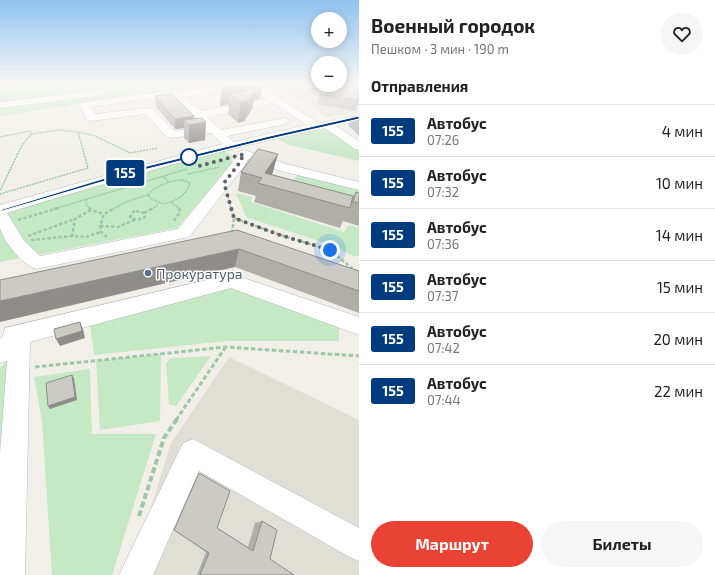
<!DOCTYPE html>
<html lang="ru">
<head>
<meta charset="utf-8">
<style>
	:root { --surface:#fff; --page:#f6f6f6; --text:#222; --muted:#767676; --line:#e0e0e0; --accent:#ea4335 }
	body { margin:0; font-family:"Exo 2",sans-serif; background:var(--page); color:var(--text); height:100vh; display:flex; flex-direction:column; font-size:15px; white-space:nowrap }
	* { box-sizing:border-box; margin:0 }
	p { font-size:13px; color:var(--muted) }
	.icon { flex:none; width:22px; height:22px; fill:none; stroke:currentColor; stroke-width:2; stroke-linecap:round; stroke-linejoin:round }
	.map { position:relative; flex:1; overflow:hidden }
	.side { display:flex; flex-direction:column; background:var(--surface); width:356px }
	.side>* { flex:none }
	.badge { padding:0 8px; border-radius:3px; font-size:14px; line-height:26px }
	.fabs { position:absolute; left:311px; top:12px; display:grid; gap:8px }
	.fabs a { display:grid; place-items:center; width:36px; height:36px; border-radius:50%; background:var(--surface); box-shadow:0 2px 10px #0003; font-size:20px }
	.you { position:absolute; width:20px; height:20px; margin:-10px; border:3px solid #fff; border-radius:50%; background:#1a73e8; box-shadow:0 0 0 6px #1a73e833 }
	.map>.badge { position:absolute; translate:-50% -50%; box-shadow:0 0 0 2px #fff }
	h2 { padding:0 12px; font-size:15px; line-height:36px }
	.round { display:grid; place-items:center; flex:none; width:42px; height:42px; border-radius:21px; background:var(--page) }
	.headline { display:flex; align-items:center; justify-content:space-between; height:68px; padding:0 12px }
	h1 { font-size:19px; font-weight:700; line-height:30px }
	.button { display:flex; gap:8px; margin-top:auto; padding:8px 12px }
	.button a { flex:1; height:46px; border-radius:24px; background:var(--accent); color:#fff; font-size:16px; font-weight:700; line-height:46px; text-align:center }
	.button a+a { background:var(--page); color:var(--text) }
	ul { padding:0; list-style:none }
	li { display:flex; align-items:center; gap:12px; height:52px; padding:0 12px; border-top:1px solid var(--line) }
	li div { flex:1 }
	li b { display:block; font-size:15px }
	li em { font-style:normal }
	li .badge { min-width:44px; font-weight:700; text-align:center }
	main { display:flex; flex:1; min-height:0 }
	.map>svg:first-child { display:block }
	.education { fill:#e1ded6 }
	.green { fill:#c5e8c5 }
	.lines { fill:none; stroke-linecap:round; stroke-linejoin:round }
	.minor-casing { stroke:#b5b8bc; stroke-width:1 }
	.path-far3 { stroke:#9cc7a9; stroke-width:1.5; stroke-dasharray:2 1; stroke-linecap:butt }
	.path-far2 { stroke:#9cc7a9; stroke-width:2.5; stroke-dasharray:3.5 2; stroke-linecap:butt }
	.path-far1 { stroke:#9cc7a9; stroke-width:3; stroke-dasharray:4.5 2.5; stroke-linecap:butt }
	.path { stroke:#9cc7a9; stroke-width:4; stroke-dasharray:6 3; stroke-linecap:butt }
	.minor { fill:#fff; fill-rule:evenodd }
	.wall { fill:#afaea9 }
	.shaded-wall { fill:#8f8d8a }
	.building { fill:#cccac5; stroke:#8f8d8a }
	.line { fill:#003b80; stroke:#fff }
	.walk { stroke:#5f6368; stroke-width:4; stroke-dasharray:0 7.2 }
	.stop-dot { fill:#fff; stroke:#003b80; stroke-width:2 }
	.service-dot { fill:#5c6f8a; stroke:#fff; stroke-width:1.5 }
	.labels { text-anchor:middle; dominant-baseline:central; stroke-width:3; stroke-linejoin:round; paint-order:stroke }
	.service-label { font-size:14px; fill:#4e5e75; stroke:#fff; text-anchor:start }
</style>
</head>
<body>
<main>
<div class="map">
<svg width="359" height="575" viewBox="0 0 359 575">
	<rect width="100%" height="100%" fill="#f1efe8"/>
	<path class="education" d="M 274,83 L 340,85 L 359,83 L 359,112 L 327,117 Z
		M 229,357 L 359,420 L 359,575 L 149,575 L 141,540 L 171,443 Z"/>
	<path class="green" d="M 44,83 L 222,83 L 55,107 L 0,117 L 0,88 Z
		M 326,128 L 359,150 L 359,161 L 286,144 L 278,139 Z
		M 223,151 L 231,155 L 232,164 L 177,228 L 0,262 L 0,213 L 141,172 Z
		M 300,174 L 359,189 L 359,207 L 292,180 Z
		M 236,193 L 252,197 L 251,202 L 344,232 L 349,225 L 359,228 L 359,256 L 353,256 L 334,246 L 246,217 Z
		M 234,287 L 339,324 L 339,341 L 226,341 L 94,355 L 90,324 Z
		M 161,354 L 160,421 L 100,430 L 96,361 Z
		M 211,356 L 176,406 L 169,404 L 166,363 L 171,358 Z
		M 8,360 L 4,439 L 0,441 L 0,368 Z
		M 90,369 L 92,434 L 156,434 L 112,575 L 52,575 L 42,421 L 34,377 Z"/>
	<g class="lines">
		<g class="minor-casing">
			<path id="minor" d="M 236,83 L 255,83 L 319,123 L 359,115 L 359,121 L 336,126 L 359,141 L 359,150 L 355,149 L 325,128 C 217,150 112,181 7,213 L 25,242 L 40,256 L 178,229 L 232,163 L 240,151 L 244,150 L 286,164 L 359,182 L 359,190 L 277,170 L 248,159 L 243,168 L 189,237 L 37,269 C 22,265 4,242 0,228 C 0,221 0,212 0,205 L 129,169 L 223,144 L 211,133 L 171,138 L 167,137 L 146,114 L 91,121 L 87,120 L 80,105 L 81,103 L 139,94 L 178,92 ZM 248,87 L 267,99 L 201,111 L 185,97 ZM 176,98 L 205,127 L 174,131 L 153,109 L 149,108 L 95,114 L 91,107 L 139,100 ZM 273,103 L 307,125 L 234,142 L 227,136 L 285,124 L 290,121 L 285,118 L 221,130 L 207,117 Z
				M 101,90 L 104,91 L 106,93 L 104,95 L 0,108 L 0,102 Z
				M 232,274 L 359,317 L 359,335 L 231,288 L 30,342 L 25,575 L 0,575 L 0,453 L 7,361 L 0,363 L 0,339 L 3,336 L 5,328 Z
				M 193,439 L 359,528 L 359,561 L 348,556 L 199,471 L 153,575 L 119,575 L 183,443 Z"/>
		</g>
		<path class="path-far3" d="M 31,134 L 60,130 L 78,132 L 95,136 L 130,153 L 158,148
			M 0,137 L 30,131 L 31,134 L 21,147 L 0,191
			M 188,174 L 220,167
			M 163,176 L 169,182
			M 182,180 L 190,183 C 186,196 176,201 163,204 L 151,199 L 148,195 C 155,186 171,180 182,180 Z
			M 0,194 L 88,168 L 78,132
			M 228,197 L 231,209
			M 86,199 L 86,204 L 90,209
			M 171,202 L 180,209
			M 54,209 L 187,169
			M 113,209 L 128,201 L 148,195
			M 151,209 L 157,206 L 158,203"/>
		<path class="path-far2" d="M 89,208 L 91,210 L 104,214
			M 231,208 L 234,218 L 280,235 L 330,250 L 359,274
			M 91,210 L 75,219 L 72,236 L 86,237 L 101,232
			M 136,211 L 144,213 L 145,217 C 139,220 136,221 130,217 L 133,212 Z
			M 144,213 L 153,208
			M 18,220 L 58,208
			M 174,221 L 180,212 L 179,208
			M 100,226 L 118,227 L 134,220
			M 232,233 L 234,218
			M 28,236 L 75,219
			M 107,237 L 101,232 L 100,226 L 104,214 L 115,208
			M 31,240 L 72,236"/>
		<path class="path-far1" d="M 35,367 L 226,347 L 359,356
			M 176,420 L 225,348"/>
		<path class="path" d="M 139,516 L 164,438 L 177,419"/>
		<use href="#minor" class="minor"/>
	</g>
	<path class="wall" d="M 222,83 L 263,83 L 260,97 L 259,99 L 254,100 L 252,109 L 244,121 L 238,123 L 228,114 L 229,104 L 220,106 Z
		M 313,83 L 318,83 L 318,85 L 340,85 L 359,83 L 359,103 L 358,103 L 355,111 L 317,104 L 320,94 L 324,89 Z
		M 155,96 L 194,119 L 205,140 L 189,143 L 184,138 L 184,128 L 175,129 L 156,107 Z
		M 359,116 L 359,136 L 355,132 L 355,131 L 348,126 L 352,117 Z
		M 241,172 L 273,172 L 272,174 L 352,199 L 356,192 L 359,193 L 359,226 L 343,221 L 340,228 L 254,202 L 256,196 L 238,191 Z
		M 237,230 L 359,271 L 359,313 L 235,267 Z
		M 262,521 L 270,559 L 294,575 L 197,575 L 206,552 L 174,530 L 217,528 L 248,547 L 255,523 Z"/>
	<path class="shaded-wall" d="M 233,83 L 263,83 L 260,97 L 259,99 L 254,100 L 252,109 L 244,121 L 238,123 L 241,102 L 230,94 L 229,104 L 220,106 L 222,85 Z
		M 194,116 L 194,124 L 206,122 L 205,140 L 189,143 L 189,125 L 184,120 L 184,128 L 175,129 L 175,119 Z
		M 278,154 L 273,172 L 265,185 L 265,173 Z
		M 239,249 L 235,267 L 0,322 L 0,301 Z
		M 80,322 L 83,329 L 85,338 L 60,346 L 56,339 Z
		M 72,375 L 74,378 L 77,400 L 50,409 L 48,406 Z"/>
	<path class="building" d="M 222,83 L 233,83 L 222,85 Z
		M 340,83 L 359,83 L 359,100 L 320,94 L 327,85 L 340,85 Z
		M 256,89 L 247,101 L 241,102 L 230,94 Z
		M 172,94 L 194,116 L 175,119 L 155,96 Z
		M 359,116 L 359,121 L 352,117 Z
		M 202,118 L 206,122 L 189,125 L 184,120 Z
		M 258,149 L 278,154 L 265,173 L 353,196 L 350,208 L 258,183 L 262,178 L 241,172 Z
		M 356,192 L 359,193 L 359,203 L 353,202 Z
		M 237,230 L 359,271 L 359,291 L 239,249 L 0,301 L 0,280 Z
		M 80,322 L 82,331 L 56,339 L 54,329 Z
		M 72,375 L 75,397 L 48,406 L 46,383 Z
		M 199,473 L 230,491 L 217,528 L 253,551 L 262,521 L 277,530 L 270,559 L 294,575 L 200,575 L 209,553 L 174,530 Z"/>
	<linearGradient id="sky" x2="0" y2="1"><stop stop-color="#8fc3f1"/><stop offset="0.51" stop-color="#f9f8f5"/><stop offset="1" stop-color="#f9f8f5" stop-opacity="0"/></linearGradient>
	<rect width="359" height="164" fill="url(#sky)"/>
	<path class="line" d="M 359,116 L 359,119 L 270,139 L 139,171 L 2,211 L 0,210 L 135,169 L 270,136 Z"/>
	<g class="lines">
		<path class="walk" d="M 189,157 L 199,166 L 244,154 L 238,165 L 224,183 L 234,218 L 280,235 L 330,250"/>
	</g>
	<circle class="stop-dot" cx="189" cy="157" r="8"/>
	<circle class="service-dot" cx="148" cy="273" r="4"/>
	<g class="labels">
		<g class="service-label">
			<text x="156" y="273">Прокуратура</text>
		</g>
	</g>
</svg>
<div class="fabs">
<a>+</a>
<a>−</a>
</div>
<div class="you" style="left:330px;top:250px"></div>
<b class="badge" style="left:125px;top:173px;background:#003b80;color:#fff">155</b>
</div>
<section class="side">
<div class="headline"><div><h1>Военный городок</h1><p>Пешком · 3 мин · 190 m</p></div><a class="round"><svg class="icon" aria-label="heart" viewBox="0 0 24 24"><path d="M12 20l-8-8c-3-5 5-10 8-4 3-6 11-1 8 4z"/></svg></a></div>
<h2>Отправления</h2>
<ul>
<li><span class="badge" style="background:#003b80;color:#fff">155</span><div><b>Автобус</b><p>07:26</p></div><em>4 мин</em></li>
<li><span class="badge" style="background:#003b80;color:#fff">155</span><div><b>Автобус</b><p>07:32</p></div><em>10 мин</em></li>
<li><span class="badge" style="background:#003b80;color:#fff">155</span><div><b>Автобус</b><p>07:36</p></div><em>14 мин</em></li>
<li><span class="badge" style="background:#003b80;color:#fff">155</span><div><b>Автобус</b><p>07:37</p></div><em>15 мин</em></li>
<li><span class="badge" style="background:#003b80;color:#fff">155</span><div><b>Автобус</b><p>07:42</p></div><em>20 мин</em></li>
<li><span class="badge" style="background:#003b80;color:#fff">155</span><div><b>Автобус</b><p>07:44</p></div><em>22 мин</em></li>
</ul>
<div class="button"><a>Маршрут</a><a>Билеты</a></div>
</section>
</main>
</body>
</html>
